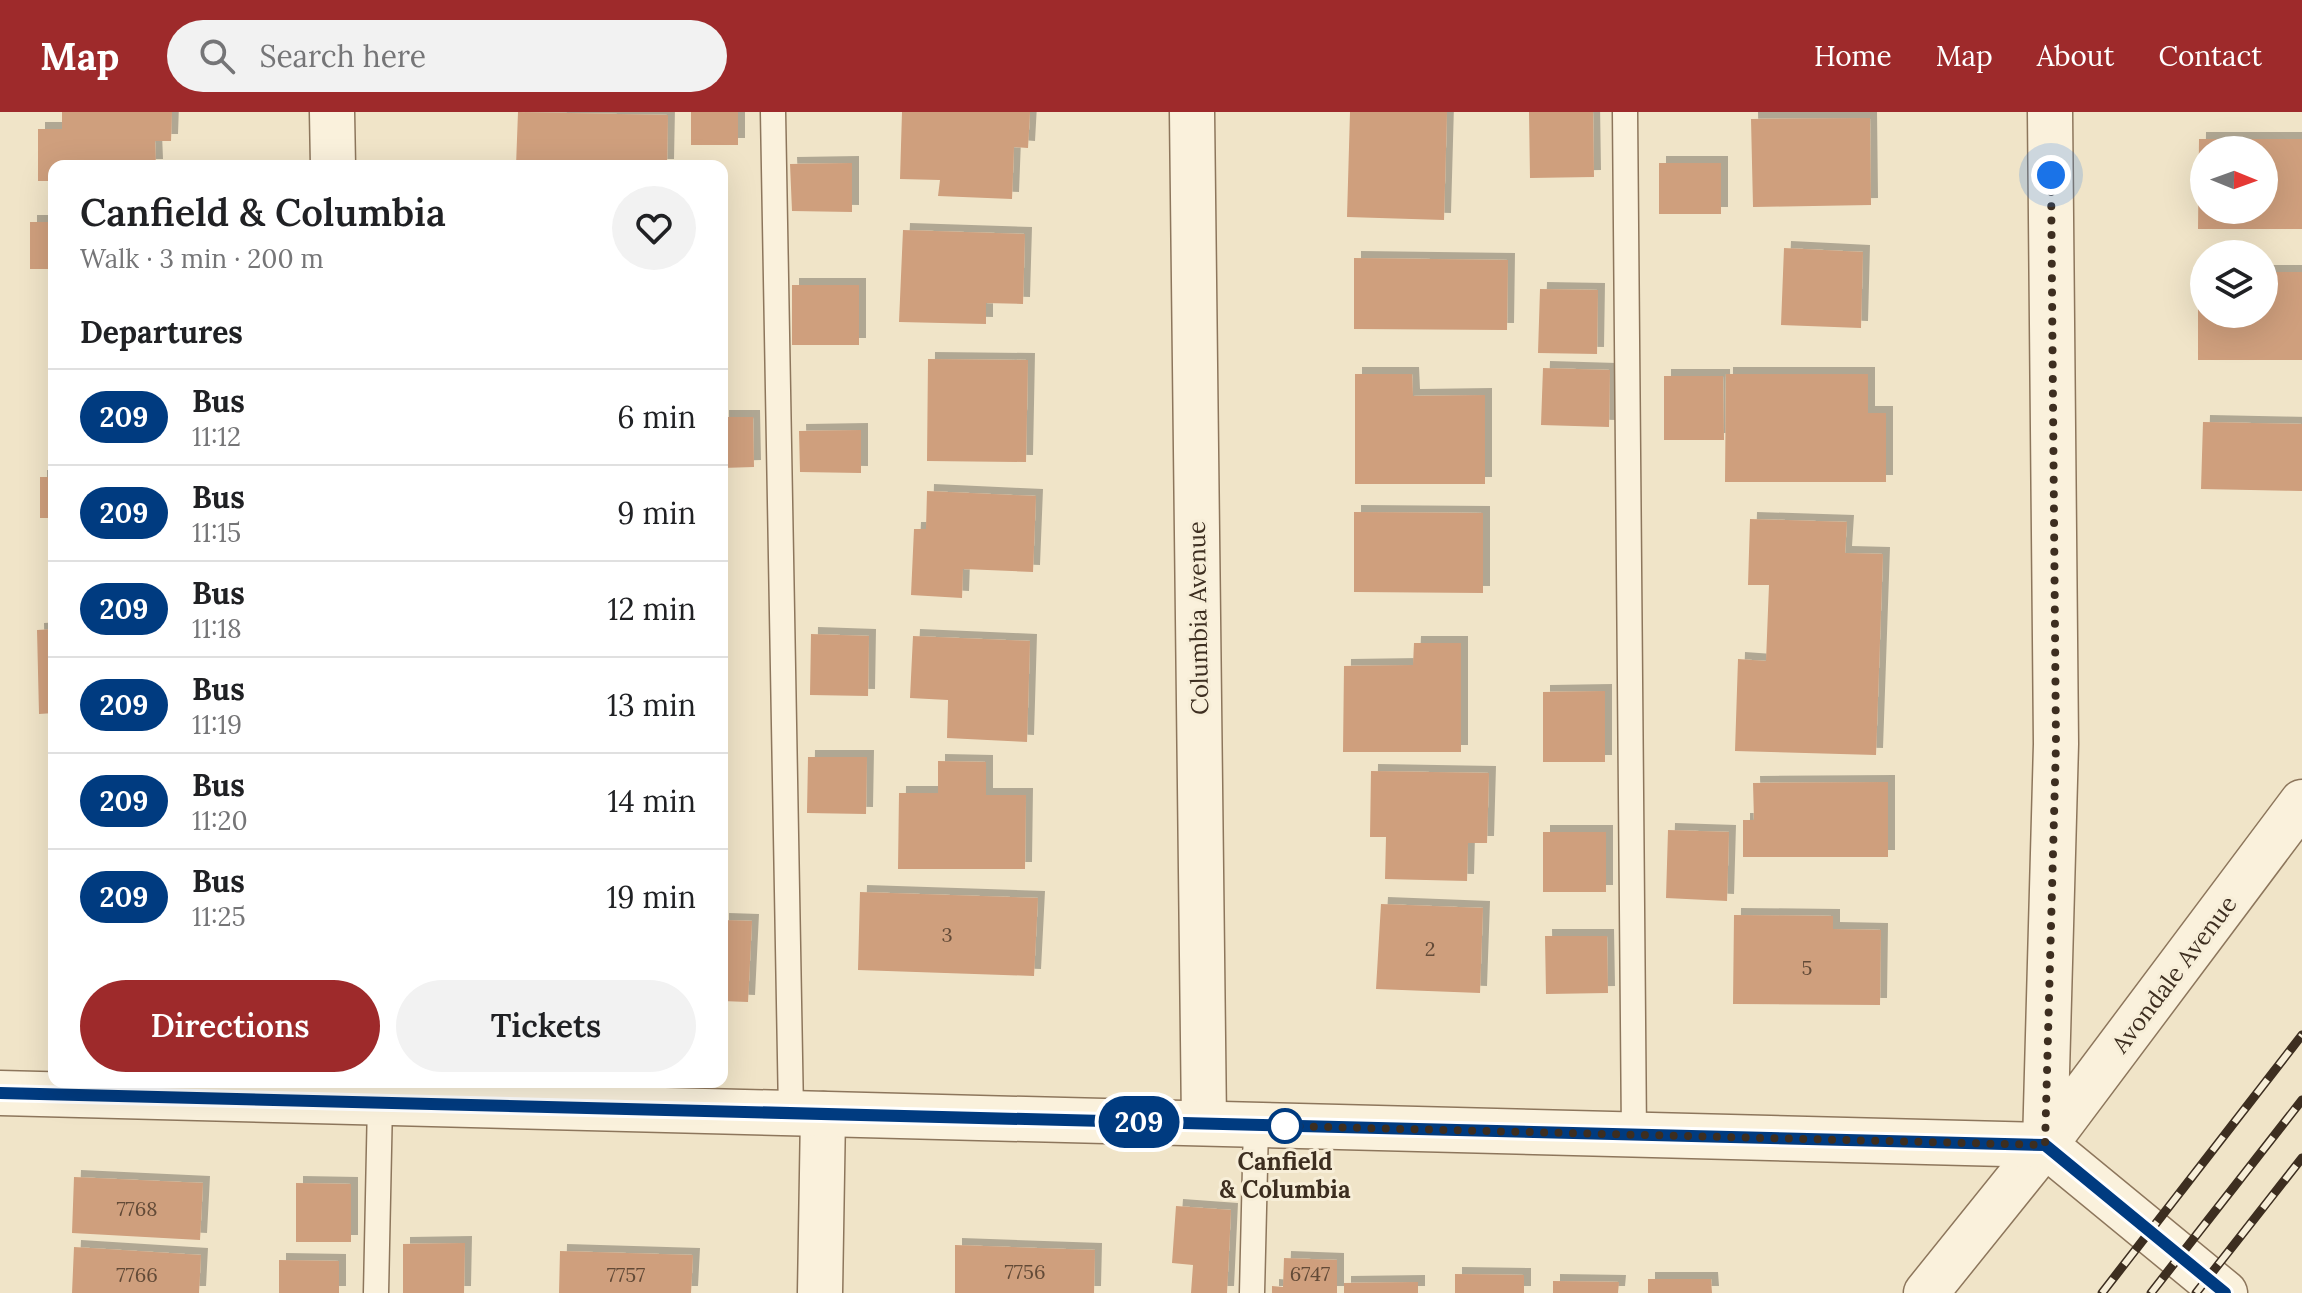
<!DOCTYPE html>
<html lang="en">
<head>
<meta charset="utf-8">
<style>
	:root { --surface:#fff; --page:#f2f2f2; --text:#202124; --muted:#757577; --line:#e0e0e0; --accent:#9e2a2b }
	body { margin:0; font-family:Lora,serif; background:var(--page); color:var(--text); height:100vh; display:flex; flex-direction:column; font-size:30px; white-space:nowrap }
	* { box-sizing:border-box; margin:0 }
	p { font-size:26px; color:var(--muted) }
	.icon { flex:none; width:44px; height:44px; fill:none; stroke:currentColor; stroke-width:2; stroke-linecap:round; stroke-linejoin:round }
	.map { position:relative; flex:1; overflow:hidden }
	.side { position:absolute; left:48px; top:48px; width:680px; height:928px; display:flex; flex-direction:column; background:var(--surface); border-radius:16px; box-shadow:0 8px 32px #0002 }
	.side>* { flex:none }
	.badge { padding:0 16px; border-radius:26px; font-size:28px; line-height:52px }
	.needle { width:52px; rotate:91deg }
	.tools { position:absolute; left:2190px; top:24px; display:grid; gap:16px }
	.tools a { display:grid; place-items:center; width:88px; height:88px; border-radius:50%; background:var(--surface); box-shadow:0 8px 32px #0002; font-size:40px }
	.you { position:absolute; width:40px; height:40px; margin:-20px; border:6px solid #fff; border-radius:50%; background:#1a73e8; box-shadow:0 0 0 12px #1a73e833 }
	.map>.badge { position:absolute; translate:-50% -50%; box-shadow:0 0 0 4px #fff }
	h2 { padding:0 32px; font-size:30px; line-height:72px }
	.round { display:grid; place-items:center; flex:none; width:84px; height:84px; border-radius:42px; background:var(--page) }
	.overview { display:flex; align-items:center; justify-content:space-between; height:136px; padding:0 32px }
	h1 { font-size:38px; font-weight:600; line-height:60px }
	.button { display:flex; gap:16px; margin-top:auto; padding:16px 32px }
	.button a { flex:1; height:92px; border-radius:48px; background:var(--accent); color:#fff; font-size:32px; font-weight:600; line-height:92px; text-align:center }
	.button a+a { background:var(--page); color:var(--text) }
	ul { padding:0; list-style:none }
	li { display:flex; align-items:center; gap:24px; height:96px; padding:0 32px; border-top:2px solid var(--line) }
	li div { flex:1 }
	li b { display:block; font-size:30px }
	li em { font-style:normal }
	li .badge { min-width:88px; font-weight:700; text-align:center }
	header { display:flex; align-items:center; gap:48px; box-sizing:border-box; height:112px; padding:0 40px; background:var(--accent); color:#fff }
	header strong { font-size:38px }
	nav { display:flex; gap:44px; margin-inline-start:auto; font-size:28px }
	.search { width:560px; height:72px; background:var(--page); display:flex; align-items:center; gap:20px; box-sizing:border-box; padding:0 28px; border-radius:44px; color:var(--muted); font-size:30px }
	.map>svg:first-child { display:block }
	.building { fill:#cf9f7d; fill-rule:evenodd; filter:url(#shadow) }
	.lines { fill:none; stroke-linecap:round; stroke-linejoin:round }
	.service-casing { stroke:#8d765c; stroke-width:27 }
	.minor-casing { stroke:#8d765c; stroke-width:47 }
	.tertiary-casing { stroke:#8d765c; stroke-width:47 }
	.service { stroke:#faf1dc; stroke-width:24 }
	.minor { stroke:#faf1dc; stroke-width:44 }
	.tertiary { stroke:#faf1dc; stroke-width:44 }
	.rail-casing { stroke:#3d2e20; stroke-width:9 }
	.rail { stroke:#f7eed8; stroke-width:6; stroke-dasharray:18; stroke-linecap:butt }
	.line-casing { stroke:#fff; stroke-width:18 }
	.line { stroke:#003b80; stroke-width:12 }
	.walk { stroke:#3d2e20; stroke-width:8; stroke-dasharray:0 14.4 }
	.stop-dot { fill:#fff; stroke:#003b80; stroke-width:4 }
	.labels { text-anchor:middle; dominant-baseline:central; stroke-width:6; stroke-linejoin:round; paint-order:stroke }
	.number-label { font-size:20px; fill:#624a37 }
	.street-label { font-size:24px; fill:#3d2e20; stroke:#f7eed8 }
	.stop-label { font-size:24px; font-weight:bold; fill:#3d2e20; stroke:#f7eed8 }
</style>
</head>
<body>
<header>
<strong>Map</strong>
<div class="search"><svg class="icon" aria-label="search" viewBox="0 0 24 24"><circle cx="10" cy="10" r="6"/><path d="M15 15l6 6"/></svg>Search here</div>
<nav><a>Home</a><a>Map</a><a>About</a><a>Contact</a></nav>
</header>
<div class="map">
<svg width="2302" height="1181" viewBox="0 0 2302 1181">
	<defs>
		<filter id="shadow"><feDropShadow dx="7" dy="-7" stdDeviation="0" flood-color="#0004"/></filter>
	</defs>
	<rect width="100%" height="100%" fill="#f0e4c8"/>
	<path class="building" d="M 62,0 L 172,0 L 171,29 L 155,29 L 156,54 L 54,54 L 54,69 L 38,69 L 38,17 L 62,17 Z
		M 518,0 L 668,3 L 667,54 L 516,54 Z
		M 691,0 L 738,0 L 738,33 L 691,33 Z
		M 902,0 L 1030,0 L 1028,36 L 1014,35 L 1012,87 L 938,84 L 940,68 L 900,67 Z
		M 1350,0 L 1447,0 L 1444,108 L 1347,105 Z
		M 1529,0 L 1593,0 L 1594,65 L 1530,66 Z
		M 1870,6 L 1871,93 L 1753,95 L 1751,7 Z
		M 2199,27 L 2302,27 L 2302,117 L 2198,117 ZM 2204,38 L 2264,38 L 2264,98 L 2204,98 Z
		M 852,51 L 852,100 L 792,99 L 790,52 Z
		M 1659,51 L 1721,51 L 1721,102 L 1659,102 Z
		M 30,110 L 54,110 L 54,157 L 30,157 Z
		M 903,118 L 1025,122 L 1023,192 L 986,191 L 986,212 L 899,210 Z
		M 1784,136 L 1863,140 L 1861,216 L 1781,213 Z
		M 1354,146 L 1508,148 L 1507,218 L 1354,217 Z
		M 2264,160 L 2302,160 L 2302,248 L 2198,248 L 2198,185 L 2204,185 L 2204,202 L 2264,202 Z
		M 792,173 L 859,173 L 859,233 L 792,233 Z
		M 1540,177 L 1598,178 L 1597,242 L 1538,241 Z
		M 928,247 L 1028,248 L 1026,350 L 927,349 Z
		M 1543,256 L 1610,258 L 1609,315 L 1541,313 Z
		M 1355,262 L 1412,262 L 1413,284 L 1485,283 L 1485,372 L 1355,372 Z
		M 1726,262 L 1868,262 L 1868,301 L 1886,301 L 1886,370 L 1725,370 Z
		M 1664,264 L 1723,264 L 1724,328 L 1664,328 Z
		M 722,305 L 753,305 L 754,355 L 722,356 Z
		M 2203,310 L 2302,312 L 2302,379 L 2201,377 Z
		M 861,318 L 861,361 L 800,360 L 799,319 Z
		M 40,365 L 54,365 L 54,406 L 40,406 Z
		M 927,379 L 1036,384 L 1033,460 L 963,457 L 962,486 L 911,483 L 914,417 L 926,417 Z
		M 1354,400 L 1483,401 L 1483,481 L 1354,480 Z
		M 1750,407 L 1847,410 L 1845,441 L 1883,442 L 1876,643 L 1735,639 L 1738,547 L 1766,549 L 1769,473 L 1748,473 Z
		M 54,517 L 54,601 L 39,602 L 37,518 Z
		M 811,522 L 869,524 L 868,584 L 810,583 Z
		M 913,524 L 1030,529 L 1027,630 L 947,626 L 948,588 L 910,586 Z
		M 1414,531 L 1461,531 L 1461,640 L 1343,640 L 1344,554 L 1413,553 Z
		M 1605,579 L 1605,650 L 1543,650 L 1543,580 Z
		M 808,645 L 867,645 L 866,702 L 807,701 Z
		M 938,649 L 986,650 L 986,683 L 1026,683 L 1025,757 L 898,757 L 899,681 L 938,681 Z
		M 1371,659 L 1489,661 L 1487,731 L 1468,731 L 1467,769 L 1385,767 L 1386,725 L 1370,725 Z
		M 1888,670 L 1888,745 L 1743,745 L 1743,708 L 1754,708 L 1753,671 Z
		M 1668,718 L 1729,720 L 1727,789 L 1666,786 Z
		M 1543,720 L 1606,720 L 1606,780 L 1543,780 Z
		M 860,780 L 1038,786 L 1034,864 L 858,858 Z
		M 1381,792 L 1483,796 L 1480,881 L 1376,877 Z
		M 1734,803 L 1833,804 L 1833,817 L 1881,818 L 1880,893 L 1733,892 Z
		M 722,808 L 752,809 L 748,890 L 722,889 Z
		M 1545,824 L 1607,824 L 1608,881 L 1546,882 Z
		M 74,1065 L 203,1071 L 200,1128 L 72,1121 Z
		M 296,1071 L 351,1072 L 351,1130 L 296,1130 Z
		M 1176,1094 L 1231,1098 L 1227,1181 L 1191,1181 L 1193,1153 L 1172,1151 Z
		M 465,1131 L 464,1181 L 403,1181 L 403,1132 Z
		M 955,1133 L 1095,1138 L 1094,1181 L 955,1181 Z
		M 74,1135 L 201,1143 L 199,1181 L 72,1181 Z
		M 560,1139 L 693,1143 L 691,1181 L 559,1181 Z
		M 1284,1146 L 1337,1148 L 1337,1181 L 1272,1181 L 1272,1174 L 1283,1175 Z
		M 279,1148 L 339,1149 L 339,1181 L 279,1181 Z
		M 1455,1162 L 1524,1163 L 1524,1181 L 1455,1181 Z
		M 1648,1167 L 1711,1167 L 1712,1181 L 1648,1181 Z
		M 1553,1169 L 1619,1170 L 1618,1181 L 1553,1181 Z
		M 1418,1170 L 1418,1181 L 1344,1181 L 1344,1171 Z"/>
	<g class="lines">
		<g class="service-casing">
			<path id="service" d="M 773,0 L 791,1001
				M 1625,0 L 1634,1023
				M 376,1181 L 380,990
				M 1252,1181 L 1256,1013"/>
		</g>
		<g class="minor-casing">
			<path id="minor" d="M 332,0 L 333,54
				M 1192,0 L 1204,1011
				M 2045,1033 L 2056,632 L 2050,0
				M 820,1181 L 823,1002
				M 1926,1181 L 2045,1033 L 2302,690"/>
		</g>
		<g class="tertiary-casing">
			<path id="tertiary" d="M 0,981 L 2045,1033 L 2225,1181"/>
		</g>
		<use href="#service" class="service"/>
		<use href="#minor" class="minor"/>
		<use href="#tertiary" class="tertiary"/>
		<g class="rail-casing">
			<path id="rail" d="M 2102,1181 L 2302,923
				M 2151,1181 L 2302,988
				M 2196,1181 L 2302,1046"/>
		</g>
		<use href="#rail" class="rail"/>
	</g>
	<g class="lines">
		<g class="line-casing">
			<path id="line" d="M 0,981 L 2045,1033 L 2225,1181"/>
		</g>
		<use href="#line" class="line"/>
		<path class="walk" d="M 1285,1014 L 2045,1033 L 2056,632 L 2051,63"/>
	</g>
	<circle class="stop-dot" cx="1285" cy="1014" r="16"/>
	<g class="labels">
		<g class="number-label">
			<text x="947" y="822">3</text>
			<text x="1430" y="836">2</text>
			<text x="1807" y="855">5</text>
			<text x="137" y="1096">7768</text>
			<text x="1025" y="1159">7756</text>
			<text x="1310" y="1161">6747</text>
			<text x="137" y="1162">7766</text>
			<text x="626" y="1162">7757</text>
		</g>
		<g class="street-label">
			<text transform="translate(1198 506) rotate(-91)">Columbia Avenue</text>
			<text transform="translate(2174 862) rotate(-53)">Avondale Avenue</text>
		</g>
		<g class="stop-label">
			<text x="1285" y="1049">Canfield<tspan x="1285" dy="28">&amp; Columbia</tspan></text>
		</g>
	</g>
</svg>
<div class="tools">
<a><svg class="needle" viewBox="-14 -14 28 28"><path d="M0-13l5 13h-10z" fill="#e53935"/><path d="M0 13l5-13h-10z" fill="#757577"/></svg></a>
<a><svg class="icon" aria-label="layers" viewBox="0 0 24 24"><path d="M12 4l9 5-9 5-9-5zM3 14l9 5 9-5"/></svg></a>
</div>
<div class="you" style="left:2051px;top:63px"></div>
<b class="badge" style="left:1139px;top:1010px;background:#003b80;color:#fff">209</b>
<section class="side">
<div class="overview"><div><h1>Canfield &amp; Columbia</h1><p>Walk · 3 min · 200 m</p></div><a class="round"><svg class="icon" aria-label="heart" viewBox="0 0 24 24"><path d="M12 20l-8-8c-3-5 5-10 8-4 3-6 11-1 8 4z"/></svg></a></div>
<h2>Departures</h2>
<ul>
<li><span class="badge" style="background:#003b80;color:#fff">209</span><div><b>Bus</b><p>11:12</p></div><em>6 min</em></li>
<li><span class="badge" style="background:#003b80;color:#fff">209</span><div><b>Bus</b><p>11:15</p></div><em>9 min</em></li>
<li><span class="badge" style="background:#003b80;color:#fff">209</span><div><b>Bus</b><p>11:18</p></div><em>12 min</em></li>
<li><span class="badge" style="background:#003b80;color:#fff">209</span><div><b>Bus</b><p>11:19</p></div><em>13 min</em></li>
<li><span class="badge" style="background:#003b80;color:#fff">209</span><div><b>Bus</b><p>11:20</p></div><em>14 min</em></li>
<li><span class="badge" style="background:#003b80;color:#fff">209</span><div><b>Bus</b><p>11:25</p></div><em>19 min</em></li>
</ul>
<div class="button"><a>Directions</a><a>Tickets</a></div>
</section>
</div>
</body>
</html>
